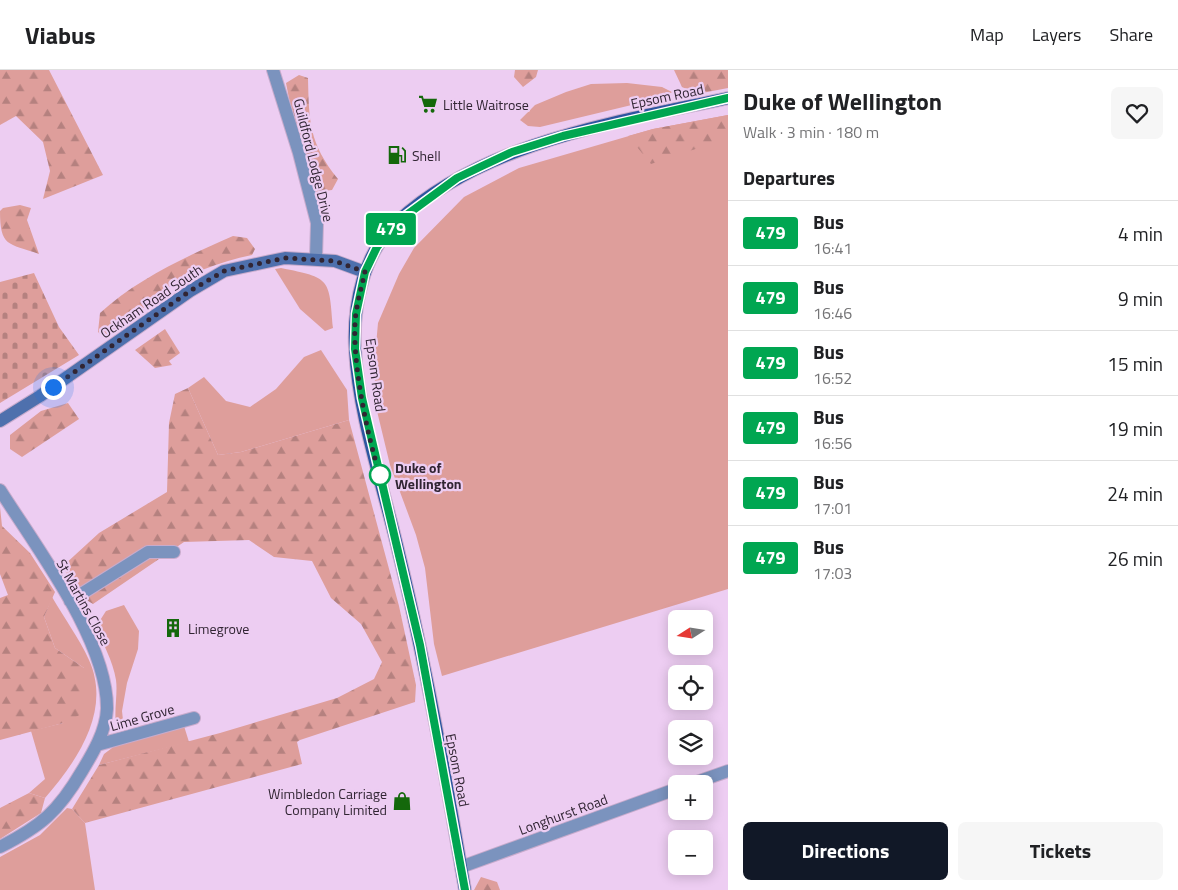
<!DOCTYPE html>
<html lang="en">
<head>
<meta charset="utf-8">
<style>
	:root { --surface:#fff; --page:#f6f6f6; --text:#202124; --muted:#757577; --line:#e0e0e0; --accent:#111827 }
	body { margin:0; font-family:"Titillium Web",sans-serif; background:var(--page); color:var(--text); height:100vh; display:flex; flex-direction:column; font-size:19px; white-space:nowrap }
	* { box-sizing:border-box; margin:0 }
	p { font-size:16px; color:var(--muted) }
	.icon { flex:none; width:28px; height:28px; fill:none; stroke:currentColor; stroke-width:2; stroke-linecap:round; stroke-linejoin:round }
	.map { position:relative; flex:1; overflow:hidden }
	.details { display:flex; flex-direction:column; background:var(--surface); width:450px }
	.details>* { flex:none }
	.badge { padding:0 10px; border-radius:4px; font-size:18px; line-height:32px }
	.needle { width:32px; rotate:258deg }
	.fabs { position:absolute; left:668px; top:540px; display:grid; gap:10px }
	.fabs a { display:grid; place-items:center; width:45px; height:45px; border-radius:8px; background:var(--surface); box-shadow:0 2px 12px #0003; font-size:25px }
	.you { position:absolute; width:25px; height:25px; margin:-12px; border:4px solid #fff; border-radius:50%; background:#1a73e8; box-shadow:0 0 0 8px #1a73e833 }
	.map>.badge { position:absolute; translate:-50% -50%; box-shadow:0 0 0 2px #fff }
	h2 { padding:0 15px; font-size:19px; line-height:45px }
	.round { display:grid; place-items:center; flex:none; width:52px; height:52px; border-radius:8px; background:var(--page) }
	.summary { display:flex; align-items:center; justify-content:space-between; height:85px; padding:0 15px }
	h1 { font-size:24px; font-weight:700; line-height:38px }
	.button { display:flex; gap:10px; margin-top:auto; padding:10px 15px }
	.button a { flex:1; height:58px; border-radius:8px; background:var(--accent); color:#fff; font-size:20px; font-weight:700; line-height:58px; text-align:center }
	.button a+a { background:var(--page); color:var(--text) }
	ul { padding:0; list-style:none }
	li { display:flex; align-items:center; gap:15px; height:65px; padding:0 15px; border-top:1px solid var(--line) }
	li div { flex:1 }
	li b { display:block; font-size:19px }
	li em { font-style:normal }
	li .badge { min-width:55px; font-weight:700; text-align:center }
	header { display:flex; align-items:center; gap:30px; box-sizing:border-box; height:70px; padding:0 25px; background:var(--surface); border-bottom:1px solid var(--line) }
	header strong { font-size:24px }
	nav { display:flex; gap:28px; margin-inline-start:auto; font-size:18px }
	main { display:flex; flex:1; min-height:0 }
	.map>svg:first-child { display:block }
	.green { fill:#de9e9b }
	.forest { fill:url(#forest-firs) }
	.cemetery { fill:url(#cemetery-stones) }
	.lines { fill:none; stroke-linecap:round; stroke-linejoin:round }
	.street-casing { stroke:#c7abcc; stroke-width:14 }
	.secondary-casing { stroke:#c7abcc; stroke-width:14 }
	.primary-casing { stroke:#c7abcc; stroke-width:14 }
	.street { stroke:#7b93be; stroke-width:12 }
	.secondary { stroke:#4e70ad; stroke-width:12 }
	.primary { stroke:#2d55a0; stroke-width:12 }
	.line-casing { stroke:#fff; stroke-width:11 }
	.line { stroke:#00a651; stroke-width:8 }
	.walk { stroke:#312533; stroke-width:5; stroke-dasharray:0 9 }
	.stop-dot { fill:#fff; stroke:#00a651; stroke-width:2.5 }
	.labels { text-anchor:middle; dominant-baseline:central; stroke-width:4.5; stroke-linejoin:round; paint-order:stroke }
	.street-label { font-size:14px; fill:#312533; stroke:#edcdf2 }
	.poi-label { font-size:14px; fill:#312533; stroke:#edcdf2; text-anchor:start }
	.stop-label { font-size:14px; font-weight:bold; fill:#312533; stroke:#edcdf2; text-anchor:start }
</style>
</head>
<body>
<header>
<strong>Viabus</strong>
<nav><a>Map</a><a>Layers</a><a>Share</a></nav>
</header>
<main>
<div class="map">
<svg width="728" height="820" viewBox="0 0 728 820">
	<defs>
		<pattern id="forest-firs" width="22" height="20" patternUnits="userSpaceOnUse" patternTransform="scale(1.25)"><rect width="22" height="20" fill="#de9e9b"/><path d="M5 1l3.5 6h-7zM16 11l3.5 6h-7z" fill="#b5817f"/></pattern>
		<pattern id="cemetery-stones" width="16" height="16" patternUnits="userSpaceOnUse" patternTransform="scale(1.25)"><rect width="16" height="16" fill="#de9e9b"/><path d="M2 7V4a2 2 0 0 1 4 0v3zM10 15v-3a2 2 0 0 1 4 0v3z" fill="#b5817f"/></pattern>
	</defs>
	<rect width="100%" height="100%" fill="#edcdf2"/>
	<path class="green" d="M 627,13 L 662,17 L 672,22 L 665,27 L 540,57 L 528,56 L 520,50 L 535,35 L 566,22 L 591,14 Z
		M 728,45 L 728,519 L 442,606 L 434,574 L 425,498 L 416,465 L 390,395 L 377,341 L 374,297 L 378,253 L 399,204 L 414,178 L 464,127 L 519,98 L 653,59 Z
		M 281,198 C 331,208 329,208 333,258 L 325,261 L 300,239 L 275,199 Z
		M 321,280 L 347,320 L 349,350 L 241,382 L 218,385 L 188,318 L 204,307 L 226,331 L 250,337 L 276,319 L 304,287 Z
		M 52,527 C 64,548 79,568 89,590 C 112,641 77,691 45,728 L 29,723 L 45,709 L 31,661 L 63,653 L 84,598 L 55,578 L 44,547 Z
		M 124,535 L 139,561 L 138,579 L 127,613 L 122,641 L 124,659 L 117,657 C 113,646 118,624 116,610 C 113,590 102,574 97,555 L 106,541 Z
		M 184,656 L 189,672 L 99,695 L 104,684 L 116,675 Z
		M 67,738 L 72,739 L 85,753 L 95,820 L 0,820 L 0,787 L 40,765 Z"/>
	<path class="forest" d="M 0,0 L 49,0 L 103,105 L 43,129 L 50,101 L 43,72 L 16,46 L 0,55 Z
		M 515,0 L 538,0 L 536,7 L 523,17 L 514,7 Z
		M 674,0 L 728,0 L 728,18 L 697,24 L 682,17 Z
		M 299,5 L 308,8 C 309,52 309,73 338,109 L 332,120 L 316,122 L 293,49 L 286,13 Z
		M 728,45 L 728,68 L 651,94 L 628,66 L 653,59 Z
		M 20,135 L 31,138 L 27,150 L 39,184 C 8,173 0,177 0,141 L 3,138 Z
		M 233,166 L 247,168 L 255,179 L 252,185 C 219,192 185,204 158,225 C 139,240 126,259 104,267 L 98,262 L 100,243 C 137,209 187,186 233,166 Z
		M 165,259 L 180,283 L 169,291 L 172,295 L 155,298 L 135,280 Z
		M 188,318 L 218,385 L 241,382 L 349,350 L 399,536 L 416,615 L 415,632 L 300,670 L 297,672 L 302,694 L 85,753 L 72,739 L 99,695 L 220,663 L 337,628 L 374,609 L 382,592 L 361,554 L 331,528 L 312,491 L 274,487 L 249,470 L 184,472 L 93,534 L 75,523 L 63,496 L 99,463 L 167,422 L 169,353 L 175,324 Z
		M 68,333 L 79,349 L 22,387 L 10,379 L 10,365 L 41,341 Z
		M 0,437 L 2,456 L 30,483 L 55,522 L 44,547 L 55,578 L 84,598 L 84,643 L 63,653 L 0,670 L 0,528 L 8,525 L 0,504 Z
		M 29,723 L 45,728 L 41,743 L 0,769 L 0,738 Z
		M 481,807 L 497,812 L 500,820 L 474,820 Z"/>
	<path class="cemetery" d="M 34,203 L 59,257 L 79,285 L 0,333 L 0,212 Z"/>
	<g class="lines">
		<g class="street-casing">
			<path id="street" d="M 273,0 L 299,83 L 317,153 L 316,188
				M 0,420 C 36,477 108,571 107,639 C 106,661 93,683 82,701 C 58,742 41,756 0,777
				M 70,531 L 148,482 L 174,482
				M 97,675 L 194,648
				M 691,714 L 728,701
				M 461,797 L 676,719"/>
		</g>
		<g class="secondary-casing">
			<path id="secondary" d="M 0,351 L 40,326 L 190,221 L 224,201 L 285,188 L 335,191 L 365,202"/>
		</g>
		<g class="primary-casing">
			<path id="primary" d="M 465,820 C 446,708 426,595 399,484 C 384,418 358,346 355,278 C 353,235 363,183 397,152 C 483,72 617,52 728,28"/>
		</g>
		<use href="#street" class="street"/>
		<use href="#secondary" class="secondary"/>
		<use href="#primary" class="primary"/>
	</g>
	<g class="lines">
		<g class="line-casing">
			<path id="line" d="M 465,820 L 420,575 L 362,328 L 355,279 L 356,244 L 365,202 L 377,177 L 397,152 L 457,108 L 482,96 L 512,82 L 563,66 L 728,28"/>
		</g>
		<use href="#line" class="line"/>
		<path class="walk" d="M 53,317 L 190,221 L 224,201 L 285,188 L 335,191 L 365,202 C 362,215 358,229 356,243 C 350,283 367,366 380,405"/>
	</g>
	<defs>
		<g id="supermarket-bare" transform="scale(1.5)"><path d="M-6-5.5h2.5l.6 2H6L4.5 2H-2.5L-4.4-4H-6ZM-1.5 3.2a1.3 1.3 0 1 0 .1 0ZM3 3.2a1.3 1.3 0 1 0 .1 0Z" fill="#14680b" stroke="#edcdf2" stroke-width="2.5" paint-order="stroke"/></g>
		<g id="fuel-bare" transform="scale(1.5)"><path d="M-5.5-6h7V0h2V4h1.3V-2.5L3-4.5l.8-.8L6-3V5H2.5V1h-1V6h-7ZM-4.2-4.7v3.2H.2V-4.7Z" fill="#14680b" stroke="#edcdf2" stroke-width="2.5" paint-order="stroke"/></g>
		<g id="building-bare" transform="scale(1.5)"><path d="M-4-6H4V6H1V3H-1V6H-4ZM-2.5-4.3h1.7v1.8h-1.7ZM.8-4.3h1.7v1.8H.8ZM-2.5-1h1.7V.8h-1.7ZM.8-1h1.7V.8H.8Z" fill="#14680b" stroke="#edcdf2" stroke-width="2.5" paint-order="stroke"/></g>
		<g id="shop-bare" transform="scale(1.5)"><path d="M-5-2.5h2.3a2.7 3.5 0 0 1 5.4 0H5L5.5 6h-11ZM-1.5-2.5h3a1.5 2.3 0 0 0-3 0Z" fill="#14680b" stroke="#edcdf2" stroke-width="2.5" paint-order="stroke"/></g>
	</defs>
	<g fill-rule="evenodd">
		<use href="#supermarket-bare" x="428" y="34"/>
		<use href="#fuel-bare" x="397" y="85"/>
		<use href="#building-bare" x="173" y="558"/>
		<use href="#shop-bare" x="402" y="731"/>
	</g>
	<circle class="stop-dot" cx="380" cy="405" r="10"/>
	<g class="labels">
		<g class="street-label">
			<text transform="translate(667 26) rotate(-12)">Epsom Road</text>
			<text transform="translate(314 90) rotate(76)">Guildford Lodge Drive</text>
			<text transform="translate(151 231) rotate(-34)">Ockham Road South</text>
			<text transform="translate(376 305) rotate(82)">Epsom Road</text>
			<text transform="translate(84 532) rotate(61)">St Martins Close</text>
			<text transform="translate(142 647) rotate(-16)">Lime Grove</text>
			<text transform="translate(458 700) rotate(79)">Epsom Road</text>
			<text transform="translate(563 744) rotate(-20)">Longhurst Road</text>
		</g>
		<g class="poi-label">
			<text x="443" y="34">Little Waitrose</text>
			<text x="412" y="85">Shell</text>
			<text x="188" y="558">Limegrove</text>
			<text x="387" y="723" text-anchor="end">Wimbledon Carriage<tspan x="387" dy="16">Company Limited</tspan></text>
		</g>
		<g class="stop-label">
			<text x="395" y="397">Duke of<tspan x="395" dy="16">Wellington</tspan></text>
		</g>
	</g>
</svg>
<div class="fabs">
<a><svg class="needle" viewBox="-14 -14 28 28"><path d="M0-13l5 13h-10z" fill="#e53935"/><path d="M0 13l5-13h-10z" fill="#757577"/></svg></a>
<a><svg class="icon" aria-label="locate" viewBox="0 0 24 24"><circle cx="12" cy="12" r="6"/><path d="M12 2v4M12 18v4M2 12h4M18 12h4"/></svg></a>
<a><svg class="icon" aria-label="layers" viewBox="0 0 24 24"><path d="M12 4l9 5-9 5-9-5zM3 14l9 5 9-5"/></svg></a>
<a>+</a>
<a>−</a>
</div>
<div class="you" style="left:53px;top:317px"></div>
<b class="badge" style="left:391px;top:159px;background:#00a651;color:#fff">479</b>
</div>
<section class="details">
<div class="summary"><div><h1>Duke of Wellington</h1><p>Walk · 3 min · 180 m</p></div><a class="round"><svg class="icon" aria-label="heart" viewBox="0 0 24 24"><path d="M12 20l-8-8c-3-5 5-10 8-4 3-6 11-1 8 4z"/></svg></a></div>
<h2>Departures</h2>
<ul>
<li><span class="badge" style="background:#00a651;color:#fff">479</span><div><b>Bus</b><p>16:41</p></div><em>4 min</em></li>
<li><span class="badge" style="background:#00a651;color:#fff">479</span><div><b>Bus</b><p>16:46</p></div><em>9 min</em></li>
<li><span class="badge" style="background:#00a651;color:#fff">479</span><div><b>Bus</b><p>16:52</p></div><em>15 min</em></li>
<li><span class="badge" style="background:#00a651;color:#fff">479</span><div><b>Bus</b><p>16:56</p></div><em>19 min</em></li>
<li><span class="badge" style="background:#00a651;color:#fff">479</span><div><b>Bus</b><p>17:01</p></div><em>24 min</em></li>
<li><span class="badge" style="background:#00a651;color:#fff">479</span><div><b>Bus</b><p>17:03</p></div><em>26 min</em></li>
</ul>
<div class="button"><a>Directions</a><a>Tickets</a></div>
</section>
</main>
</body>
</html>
